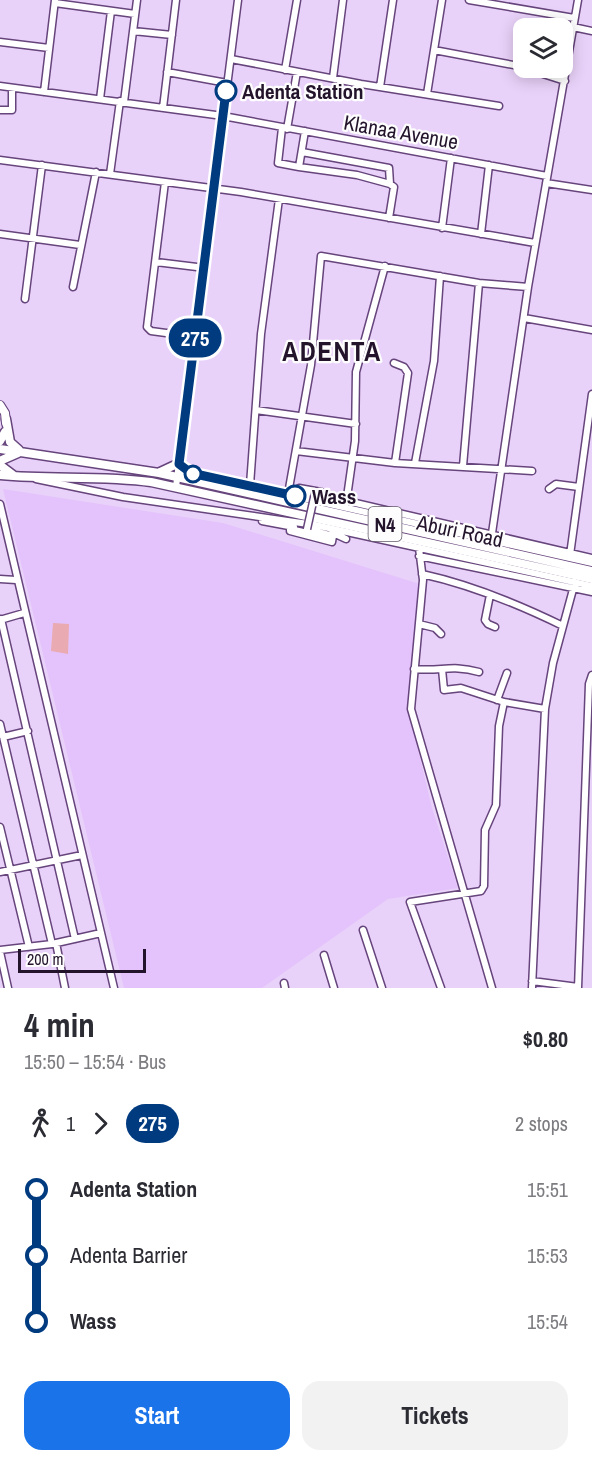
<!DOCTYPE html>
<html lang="en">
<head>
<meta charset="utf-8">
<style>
	:root { --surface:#fff; --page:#f2f2f3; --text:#2b2b33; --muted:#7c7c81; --accent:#1a73e8 }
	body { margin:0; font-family:"Archivo Narrow",sans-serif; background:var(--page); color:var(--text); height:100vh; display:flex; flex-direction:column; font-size:22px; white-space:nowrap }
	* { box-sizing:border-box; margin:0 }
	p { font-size:20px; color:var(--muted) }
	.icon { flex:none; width:33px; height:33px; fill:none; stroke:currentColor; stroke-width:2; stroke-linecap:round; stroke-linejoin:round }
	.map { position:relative; height:988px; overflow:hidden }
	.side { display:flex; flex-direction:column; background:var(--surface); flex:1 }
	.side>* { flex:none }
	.badge { padding:0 12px; border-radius:20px; font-size:21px; line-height:39px }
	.buttons { position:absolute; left:513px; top:18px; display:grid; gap:12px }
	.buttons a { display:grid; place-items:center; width:60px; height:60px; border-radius:12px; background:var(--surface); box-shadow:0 3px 15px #0003; font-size:30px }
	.scale { position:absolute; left:18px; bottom:15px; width:128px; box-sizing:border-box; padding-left:6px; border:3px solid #23142c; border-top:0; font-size:16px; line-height:21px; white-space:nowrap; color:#23142c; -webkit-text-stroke:4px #fdfdfd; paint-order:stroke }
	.map>.badge { position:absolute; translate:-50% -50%; box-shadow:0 0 0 3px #fff }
	.legs { display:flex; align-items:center; gap:9px; height:66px; padding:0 24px; font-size:20px }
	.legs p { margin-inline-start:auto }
	.overview { display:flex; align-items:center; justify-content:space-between; height:102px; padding:0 24px }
	h1 { font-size:33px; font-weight:800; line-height:45px }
	.action { display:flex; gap:12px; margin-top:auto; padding:12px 24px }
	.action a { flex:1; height:69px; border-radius:18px; background:var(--accent); color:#fff; font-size:24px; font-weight:800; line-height:69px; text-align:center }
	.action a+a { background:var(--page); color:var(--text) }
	ul { padding:0 24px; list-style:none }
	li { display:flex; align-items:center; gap:21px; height:66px; font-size:22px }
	li i { display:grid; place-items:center; width:9px; height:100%; margin:0 8px; background:currentColor }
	li i::after { content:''; width:15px; height:15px; margin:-8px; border:4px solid; border-radius:50%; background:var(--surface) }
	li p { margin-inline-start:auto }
	li:first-child i { background:linear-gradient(#0000 50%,currentColor 0) }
	li:last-child i { background:linear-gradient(currentColor 50%,#0000 0) }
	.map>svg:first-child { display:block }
	.built { fill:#e4c3fc }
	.green { fill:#e9aab1 }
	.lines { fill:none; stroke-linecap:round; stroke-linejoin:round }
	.minor-casing { stroke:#66447c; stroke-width:9 }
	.major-casing { stroke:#66447c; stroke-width:10 }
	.highway-casing { stroke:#66447c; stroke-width:11 }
	.minor { stroke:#fff; stroke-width:6 }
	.major { stroke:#fff; stroke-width:8 }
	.highway { stroke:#fff; stroke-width:8 }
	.minor-bridge-casing { stroke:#66447c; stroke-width:9; stroke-linecap:butt }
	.minor-bridge { stroke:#fff; stroke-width:6 }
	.line-1-casing { stroke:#fff; stroke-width:14 }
	.line-1 { stroke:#003b80; stroke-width:9 }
	.stop-1-dot { fill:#fff; stroke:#003b80; stroke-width:3 }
	.labels { text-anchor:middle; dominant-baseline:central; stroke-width:4.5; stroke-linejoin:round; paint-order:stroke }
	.shield { fill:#fdfdfd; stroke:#645a6b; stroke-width:1.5 }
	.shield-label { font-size:20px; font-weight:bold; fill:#23142c }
	.stop-label { font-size:21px; font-weight:bold; fill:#23142c; stroke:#fdfdfd; text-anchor:start }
	.street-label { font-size:21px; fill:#23142c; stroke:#fdfdfd }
	.district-label { font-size:27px; font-weight:bold; letter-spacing:1.5px; fill:#23142c; stroke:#fdfdfd }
</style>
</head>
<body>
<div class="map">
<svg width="592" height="988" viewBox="0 0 592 988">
	<rect width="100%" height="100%" fill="#e9d2f9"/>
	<path class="built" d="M 3,489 L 223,523 L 423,585 L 408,707 L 432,808 L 458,888 L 388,899 L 262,988 L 124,988 Z"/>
	<path class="green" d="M 53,623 L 69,624 L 68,654 L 51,651 Z"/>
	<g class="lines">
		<g class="minor-casing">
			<path id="minor" d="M 469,0 L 574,18
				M 55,3 L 135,14
				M 573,27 L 592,31
				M 133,31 L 172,35
				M 0,42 L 49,48
				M 434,50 L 524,67
				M 231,59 L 361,84 L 499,106
				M 524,68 L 565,81
				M 285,70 L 297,0
				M 167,72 L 227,83
				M 333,78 L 343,0
				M 0,86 L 223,116 L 547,176
				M 380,87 L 393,0
				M 44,92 L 55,0
				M 427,94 L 442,0
				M 100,99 L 111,11
				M 124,102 L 137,0
				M 163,108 L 176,0
				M 0,110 L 12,110 L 12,88
				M 282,128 L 278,163 L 299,167
				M 287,129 L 297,72
				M 305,131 L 299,167 L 357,175 L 390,184
				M 302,152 L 389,168 L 390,184 L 394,187 L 389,218
				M 0,160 L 241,192 L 535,243
				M 110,174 L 120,101
				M 165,182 L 147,327 L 151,331 L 196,337
				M 546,183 L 592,190
				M 442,228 L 451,158
				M 0,234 L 80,245
				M 481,234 L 489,165
				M 156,262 L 205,268
				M 73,287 L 96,172
				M 25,299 L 42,165
				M 524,318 L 592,330
				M 394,363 L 404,367 L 408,373 L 395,463
				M 256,410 L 356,424
				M 296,451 L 395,463 L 532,471
				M 415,463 L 434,361 L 440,276
				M 179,464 L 191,473 L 592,563
				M 463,466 L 479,283
				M 36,479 L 123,497 L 315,525 L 592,586
				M 250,485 L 261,334 L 279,199
				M 176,487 L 238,0
				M 549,489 L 556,484 L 579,487
				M 315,493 L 341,499 L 341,501 C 327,498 313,494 300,492 L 299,488 L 321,492 L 321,502
				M 288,494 L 311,365 L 321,256 L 479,283 L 528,287
				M 347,501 L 592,558
				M 0,504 L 114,988
				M 346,504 L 355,441 L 356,372 L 385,266
				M 262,521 L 294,527
				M 307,529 L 333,536 L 332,542 L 290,531 L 290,529 L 312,534 L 315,525
				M 331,532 L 346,539
				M 491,540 L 528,287 L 578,0
				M 419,548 L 423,580 L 411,709 L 492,988
				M 570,555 L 592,394
				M 419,556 L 592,592
				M 422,574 C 472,585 518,604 563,626
				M 0,579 L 16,580
				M 490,595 L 485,620 L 488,624 L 495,627
				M 1,619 L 75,939
				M 0,620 L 24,613
				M 419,624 L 435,628 L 441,634
				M 414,669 C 441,672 451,664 479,672
				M 442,669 L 444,690 L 461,688 L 504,702 L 545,709
				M 497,700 L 507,673
				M 0,724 L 52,944
				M 3,737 L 28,731
				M 0,827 L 29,947
				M 0,872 L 82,855
				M 363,930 L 382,988
				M 56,943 L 65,988
				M 0,950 L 52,944 L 101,933
				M 0,952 L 8,988
				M 324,955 L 334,988
				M 532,981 L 578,987
				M 284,983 L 285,988
				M 441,988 L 410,902 L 481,891 L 484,886 L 485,830 L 496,805 L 499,726 L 504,702
				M 532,988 L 545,709 L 553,663 L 575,582
				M 578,988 L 589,684 L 592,675"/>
		</g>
		<g class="major-casing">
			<path id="major" d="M 0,405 L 5,413 L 6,423"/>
		</g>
		<g class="highway-casing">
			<path id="highway" d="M 6,419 L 10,442 L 19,450
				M 0,441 L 5,432
				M 0,449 L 159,473 L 592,571
				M 2,460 L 18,453
				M 1,466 L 13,475
				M 160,472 L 175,465
				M 0,475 C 51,480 101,475 151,482 L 592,579"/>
		</g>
		<use href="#minor" class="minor"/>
		<use href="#major" class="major"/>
		<use href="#highway" class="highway"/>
		<g class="minor-bridge-casing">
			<path id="minor-bridge" d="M 307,529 L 315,493"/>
		</g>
		<use href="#minor-bridge" class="minor-bridge"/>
	</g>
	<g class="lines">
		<g class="line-1-casing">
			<path id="line-1" d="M 226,91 L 179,464 L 191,473 L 295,496"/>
		</g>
		<use href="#line-1" class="line-1"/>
	</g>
	<g class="stop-1-dot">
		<circle cx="226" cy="91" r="10"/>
		<circle cx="193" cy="474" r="8"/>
		<circle cx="295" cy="496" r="10"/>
	</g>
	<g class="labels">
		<rect class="shield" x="368.5" y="507" width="33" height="34" rx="4.5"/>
		<g class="shield-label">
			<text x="385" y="524">N4</text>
		</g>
		<g class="stop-label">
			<text x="242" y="91">Adenta Station</text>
			<text x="312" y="496">Wass</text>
		</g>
		<g class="street-label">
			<text transform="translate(401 132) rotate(10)">Klanaa Avenue</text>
			<text transform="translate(460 531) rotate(12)">Aburi Road</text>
		</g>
		<g class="district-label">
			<text x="332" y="351">ADENTA</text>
		</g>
	</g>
</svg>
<div class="buttons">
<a><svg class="icon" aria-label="layers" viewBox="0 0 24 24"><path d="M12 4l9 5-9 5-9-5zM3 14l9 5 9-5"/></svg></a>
</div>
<div class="scale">200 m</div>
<b class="badge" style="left:195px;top:338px;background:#003b80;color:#fff">275</b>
</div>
<section class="side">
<div class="overview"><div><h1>4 min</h1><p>15:50 – 15:54 · Bus</p></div><b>$0.80</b></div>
<div class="legs"><svg class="icon" aria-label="walk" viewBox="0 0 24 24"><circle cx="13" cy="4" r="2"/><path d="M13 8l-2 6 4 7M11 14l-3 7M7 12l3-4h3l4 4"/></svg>1<svg class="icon" aria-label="forward" viewBox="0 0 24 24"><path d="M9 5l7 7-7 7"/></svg><b class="badge" style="background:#003b80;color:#fff">275</b><p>2 stops</p></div>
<ul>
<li><i style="color:#003b80"></i><b>Adenta Station</b><p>15:51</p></li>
<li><i style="color:#003b80"></i><span>Adenta Barrier</span><p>15:53</p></li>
<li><i style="color:#003b80"></i><b>Wass</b><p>15:54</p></li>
</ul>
<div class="action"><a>Start</a><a>Tickets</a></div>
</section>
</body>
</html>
